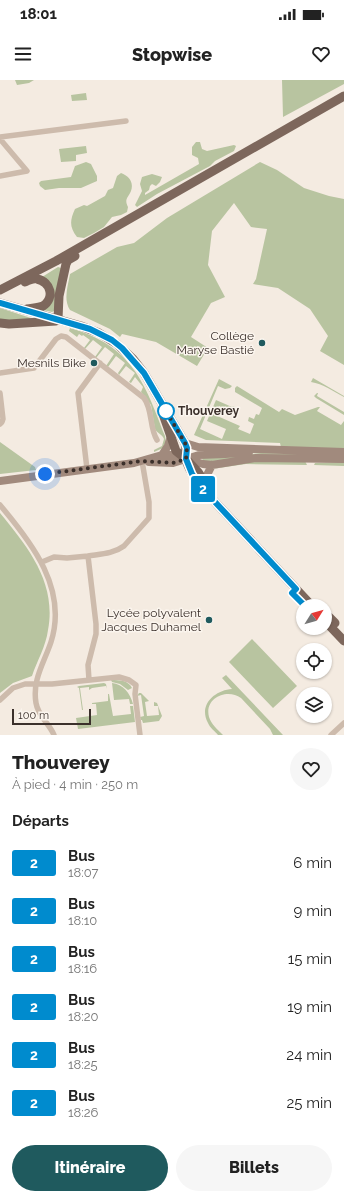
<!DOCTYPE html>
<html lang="fr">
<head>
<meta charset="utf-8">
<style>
	:root { --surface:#fff; --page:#f6f6f6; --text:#222; --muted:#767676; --accent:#1f5a5e }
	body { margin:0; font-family:Raleway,sans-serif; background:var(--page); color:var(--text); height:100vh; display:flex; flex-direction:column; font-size:15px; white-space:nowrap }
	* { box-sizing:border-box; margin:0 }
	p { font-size:13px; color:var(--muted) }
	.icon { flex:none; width:22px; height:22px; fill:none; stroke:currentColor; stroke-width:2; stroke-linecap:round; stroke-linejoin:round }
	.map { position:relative; height:655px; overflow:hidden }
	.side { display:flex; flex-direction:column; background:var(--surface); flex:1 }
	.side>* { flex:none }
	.badge { padding:0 8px; border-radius:3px; font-size:14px; line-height:26px }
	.needle { width:26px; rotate:53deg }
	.fabs { position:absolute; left:296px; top:519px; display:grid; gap:8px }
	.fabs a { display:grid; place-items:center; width:36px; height:36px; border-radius:50%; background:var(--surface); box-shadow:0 1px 3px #0004; font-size:20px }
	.scale { position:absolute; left:12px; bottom:10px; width:79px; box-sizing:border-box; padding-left:4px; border:2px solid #3b302b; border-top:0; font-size:11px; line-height:14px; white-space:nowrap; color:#3b302b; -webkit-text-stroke:3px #fbf5ee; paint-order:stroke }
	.you { position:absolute; width:20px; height:20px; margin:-10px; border:3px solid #fff; border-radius:50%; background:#1a73e8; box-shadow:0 0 0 6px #1a73e833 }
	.map>.badge { position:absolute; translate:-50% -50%; box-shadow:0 0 0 2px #fff }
	h2 { padding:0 12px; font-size:15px; line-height:36px }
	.round { display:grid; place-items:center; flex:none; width:42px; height:42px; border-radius:21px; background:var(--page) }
	.headline { display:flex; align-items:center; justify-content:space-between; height:68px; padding:0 12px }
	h1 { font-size:19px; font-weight:800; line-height:30px }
	.cta { display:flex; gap:8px; margin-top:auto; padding:8px 12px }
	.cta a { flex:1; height:46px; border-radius:24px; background:var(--accent); color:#fff; font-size:16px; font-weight:800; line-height:46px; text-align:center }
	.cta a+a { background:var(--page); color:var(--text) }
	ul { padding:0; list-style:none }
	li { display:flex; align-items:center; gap:12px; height:48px; padding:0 12px }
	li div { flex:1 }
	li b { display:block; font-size:15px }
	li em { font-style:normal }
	li .badge { min-width:44px; font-weight:700; text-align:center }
	.status { display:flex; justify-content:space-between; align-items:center; height:28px; padding:0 20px; background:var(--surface); direction:ltr }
	.status svg { height:11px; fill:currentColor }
	header { display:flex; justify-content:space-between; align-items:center; height:52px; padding:0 12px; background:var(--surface); font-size:18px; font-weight:800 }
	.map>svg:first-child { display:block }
	.green { fill:#b8c4a0 }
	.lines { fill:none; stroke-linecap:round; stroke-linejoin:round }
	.street { stroke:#cdbbac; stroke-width:5.5 }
	.secondary { stroke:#a18a7d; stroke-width:8 }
	.primary { stroke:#7d675c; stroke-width:9 }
	.line-casing { stroke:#fff; stroke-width:9 }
	.line { stroke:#008bce; stroke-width:6 }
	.walk { stroke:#3b302b; stroke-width:4; stroke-dasharray:0 7.2 }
	.poi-dot { fill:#1f5a5e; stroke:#fbf5ee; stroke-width:1.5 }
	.stop-dot { fill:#fff; stroke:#008bce; stroke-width:2 }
	.labels { text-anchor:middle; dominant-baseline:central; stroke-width:3; stroke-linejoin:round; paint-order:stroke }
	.poi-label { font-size:12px; fill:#3b302b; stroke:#fbf5ee; text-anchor:end }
	.stop-label { font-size:12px; font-weight:bold; fill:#3b302b; stroke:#fbf5ee; text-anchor:start }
</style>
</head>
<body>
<div class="status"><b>18:01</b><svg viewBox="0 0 49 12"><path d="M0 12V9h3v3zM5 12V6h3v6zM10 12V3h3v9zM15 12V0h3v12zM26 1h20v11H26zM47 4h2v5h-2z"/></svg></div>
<header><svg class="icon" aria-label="menu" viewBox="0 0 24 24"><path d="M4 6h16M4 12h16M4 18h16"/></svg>Stopwise<svg class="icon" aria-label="heart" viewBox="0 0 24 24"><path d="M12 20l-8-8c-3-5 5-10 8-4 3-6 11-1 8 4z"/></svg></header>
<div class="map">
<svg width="344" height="655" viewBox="0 0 344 655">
	<rect width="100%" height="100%" fill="#f4ebe1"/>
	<path class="green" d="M 15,0 L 34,0 L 29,3 L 17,5 Z
		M 282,0 L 344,0 L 344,4 L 283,37 Z
		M 86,13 L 87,20 L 72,21 L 71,15 Z
		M 196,62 L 200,62 L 202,69 L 207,71 L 234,65 L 236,66 L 234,71 L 215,81 L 210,86 L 157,114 L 137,127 L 135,125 L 142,111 L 140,104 L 142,97 L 152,94 L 162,97 L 160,102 L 156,106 L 152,104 L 150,106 L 149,110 L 145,113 L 145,115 L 199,84 L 198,78 L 192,75 L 192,67 Z
		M 86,66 L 87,73 L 76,75 L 76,81 L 61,82 L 59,69 Z
		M 86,82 L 91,84 L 97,96 L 97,101 L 81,108 L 59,108 L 45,110 L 40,106 L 39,103 L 41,101 L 71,97 L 75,86 Z
		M 260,82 L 277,90 L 304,108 L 329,116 L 344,119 L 344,285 L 320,271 L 328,256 L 310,229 L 278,208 L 253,204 L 256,199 L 267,149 L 251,147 L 234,123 L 212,151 L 208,185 L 225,217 L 211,223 L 191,257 L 208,268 L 197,286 L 156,262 L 122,254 L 120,257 L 110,249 L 70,230 C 63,219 68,206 70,194 L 117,167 L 134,163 L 167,138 Z
		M 121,93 C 129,96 134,102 131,111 C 128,118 124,119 128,127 L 127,132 L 121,135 L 112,137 L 104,147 L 94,153 L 84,158 L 77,157 C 69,147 70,140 75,129 L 84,125 L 87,126 L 105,116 L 108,110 L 113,108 L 117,96 Z
		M 58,187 L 61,188 L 54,231 L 52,232 L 43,230 L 50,223 L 42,197 Z
		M 0,228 L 34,239 L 0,241 Z
		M 70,248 C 132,266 144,301 165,356 L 166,362 L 163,368 L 154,372 L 154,370 L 162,366 L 164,359 C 162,354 158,354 155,349 L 151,325 L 141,312 L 143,307 L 135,297 L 131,303 L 129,302 L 135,293 L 126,286 L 119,295 L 118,293 L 125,283 L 116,276 L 108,287 L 106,286 L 114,274 L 105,267 L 96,278 L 95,277 L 102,267 L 93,260 L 85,269 L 84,268 L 90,260 L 83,255 L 82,256 L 79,254 L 77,257 L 69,251 Z
		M 313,298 L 344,316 L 344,317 C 333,311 323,304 311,302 Z
		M 219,299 L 232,306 L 230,308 L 225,309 L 218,306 L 200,349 L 222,359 L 226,349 L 207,341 L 216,320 L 232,327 L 233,326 L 235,327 L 233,332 L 219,326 L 215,335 L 240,346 L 238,349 L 250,354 L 254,344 L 248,341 L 249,337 L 254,339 L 256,334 L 259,335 L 262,328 L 235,312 L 235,308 L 237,306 L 279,332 L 282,329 L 295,335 L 318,327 L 320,327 L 317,331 L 341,345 L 344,341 L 344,369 L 281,367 L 280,363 L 206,360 L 194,355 Z
		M 317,313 L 318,313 L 317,316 L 344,332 L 344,335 L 316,318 L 314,316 Z
		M 0,362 L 35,387 L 36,390 L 0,394 Z
		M 261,373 L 344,374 L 215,382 L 203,381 L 202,377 L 235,376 Z
		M 249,381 L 305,381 L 307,385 L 246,384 L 212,389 Z
		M 344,382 L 344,386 L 314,385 L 315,383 Z
		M 0,433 C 28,467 57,503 48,550 C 46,566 37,581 32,596 L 13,603 L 0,613 Z
		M 252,559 L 297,606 L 273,628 L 229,582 Z
		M 226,595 L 283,655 L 273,655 L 270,649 L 241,618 C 227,608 204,618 209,637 C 211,644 218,650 223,655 L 218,655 C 215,651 210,648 208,643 C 198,625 215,610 232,609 L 222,598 Z
		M 111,600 C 120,600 128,600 132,608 L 128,610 L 120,604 L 112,602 Z
		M 104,603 L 106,604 L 107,609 L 106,606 L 92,608 L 89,610 L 89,607 L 80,608 L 83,630 L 82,630 L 79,608 L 77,607 L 79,606 Z
		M 112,603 C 123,604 130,613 133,624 L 130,624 L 129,619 L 114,620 Z
		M 139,613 L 141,613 L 149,621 L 145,622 L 147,636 L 159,635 L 158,626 L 154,626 L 154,622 L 157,623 L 162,636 L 159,641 L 143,643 L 142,640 L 141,640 L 140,637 L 144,636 L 141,615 L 137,616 Z
		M 108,614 L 109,614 L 113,636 L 131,634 L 130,626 L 133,626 L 135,642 L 78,649 L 76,638 L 97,635 L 96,624 L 92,624 L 92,623 L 108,621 Z"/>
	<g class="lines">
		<path class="street" d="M 0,57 L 126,41
			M 0,59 L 27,91 L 0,96
			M 0,293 L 34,288 L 56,259 L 61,256 L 66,257 L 144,318 C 153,330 149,347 157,360
			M 0,313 L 3,339 L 2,342 L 0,344
			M 87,389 L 78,313 L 100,283
			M 0,425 C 32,463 68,509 51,562 C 44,583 32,600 36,623 C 38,636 49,643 54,655
			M 42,482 L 54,477 L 67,478 L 88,476
			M 89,600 L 88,585 L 96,554 L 96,544 L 88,476 C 101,474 113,474 124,466 L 149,438 L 149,422 L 142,381
			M 0,620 L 13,608 L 25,604 L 52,604 L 119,597 L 129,600 L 136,605 L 135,614 L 140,655
			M 331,655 L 344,643"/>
		<path class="secondary" d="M 185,363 L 198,367 L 344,372
			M 162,375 L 168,366 L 171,356
			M 149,382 L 173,383 L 199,375 L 225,374 L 249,372
			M 0,401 L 134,383 L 162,375 L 172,375 L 203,384 L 212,385 L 256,378 L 344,379
			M 208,407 L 207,395 L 212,385"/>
		<path class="primary" d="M 25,202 C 29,200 33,198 37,199 C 51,202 55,218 43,226 C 38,228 32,228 27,229
			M 0,210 L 56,181 L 344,16
			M 0,223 L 81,246 L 99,253 L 117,264 L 133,279 L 144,293 L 185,363 C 187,369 185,373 186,379 C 188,390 196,399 202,408 L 312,526
			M 58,239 L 59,216 L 66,184 L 68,180 L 75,176
			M 0,243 L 9,244 L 56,241
			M 163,334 L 176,371 L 186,379 L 198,392 L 205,403
			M 325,533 L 335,543
			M 325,541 L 344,561"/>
	</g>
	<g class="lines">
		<g class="line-casing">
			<path id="line" d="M 0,223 L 90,249 L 112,260 L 122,268 L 144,293 L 185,363 L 187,368 L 186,379 L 192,394 L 202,408 L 296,509 L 292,513 L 305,526"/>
		</g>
		<use href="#line" class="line"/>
		<path class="walk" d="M 45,394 L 142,381 L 173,383 L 186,379 L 187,368 L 185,363 L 166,331"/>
	</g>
	<g class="poi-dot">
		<circle cx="262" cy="263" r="4"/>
		<circle cx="94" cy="283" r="4"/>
		<circle cx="209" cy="540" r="4"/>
	</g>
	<circle class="stop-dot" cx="166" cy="331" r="8"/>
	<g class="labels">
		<g class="poi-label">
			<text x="254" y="256">Collège<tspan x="254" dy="14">Maryse Bastié</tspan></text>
			<text x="86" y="283">Mesnils Bike</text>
			<text x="201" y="533">Lycée polyvalent<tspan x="201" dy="14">Jacques Duhamel</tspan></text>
		</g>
		<g class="stop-label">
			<text x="178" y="331">Thouverey</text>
		</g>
	</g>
</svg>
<div class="fabs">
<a><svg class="needle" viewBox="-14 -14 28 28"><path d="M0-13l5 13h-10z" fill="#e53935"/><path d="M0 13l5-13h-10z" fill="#767676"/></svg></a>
<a><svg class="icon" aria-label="locate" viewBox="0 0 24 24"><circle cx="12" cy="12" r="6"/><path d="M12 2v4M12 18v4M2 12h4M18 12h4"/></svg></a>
<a><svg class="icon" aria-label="layers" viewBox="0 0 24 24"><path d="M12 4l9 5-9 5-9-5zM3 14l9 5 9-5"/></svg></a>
</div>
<div class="scale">100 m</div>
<div class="you" style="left:45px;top:394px"></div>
<b class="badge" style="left:203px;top:409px;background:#008bce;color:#fff">2</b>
</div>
<section class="side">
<div class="headline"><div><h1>Thouverey</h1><p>À pied · 4 min · 250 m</p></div><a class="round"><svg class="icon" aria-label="heart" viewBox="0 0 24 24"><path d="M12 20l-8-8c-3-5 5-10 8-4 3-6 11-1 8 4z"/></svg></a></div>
<h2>Départs</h2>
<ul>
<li><span class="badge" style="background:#008bce;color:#fff">2</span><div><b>Bus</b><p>18:07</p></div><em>6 min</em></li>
<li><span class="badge" style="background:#008bce;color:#fff">2</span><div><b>Bus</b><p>18:10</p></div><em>9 min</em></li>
<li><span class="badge" style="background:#008bce;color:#fff">2</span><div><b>Bus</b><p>18:16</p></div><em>15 min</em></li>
<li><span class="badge" style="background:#008bce;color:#fff">2</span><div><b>Bus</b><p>18:20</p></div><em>19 min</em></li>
<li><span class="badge" style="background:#008bce;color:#fff">2</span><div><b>Bus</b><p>18:25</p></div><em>24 min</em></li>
<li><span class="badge" style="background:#008bce;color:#fff">2</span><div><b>Bus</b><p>18:26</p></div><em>25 min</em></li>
</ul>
<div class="cta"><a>Itinéraire</a><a>Billets</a></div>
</section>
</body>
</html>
